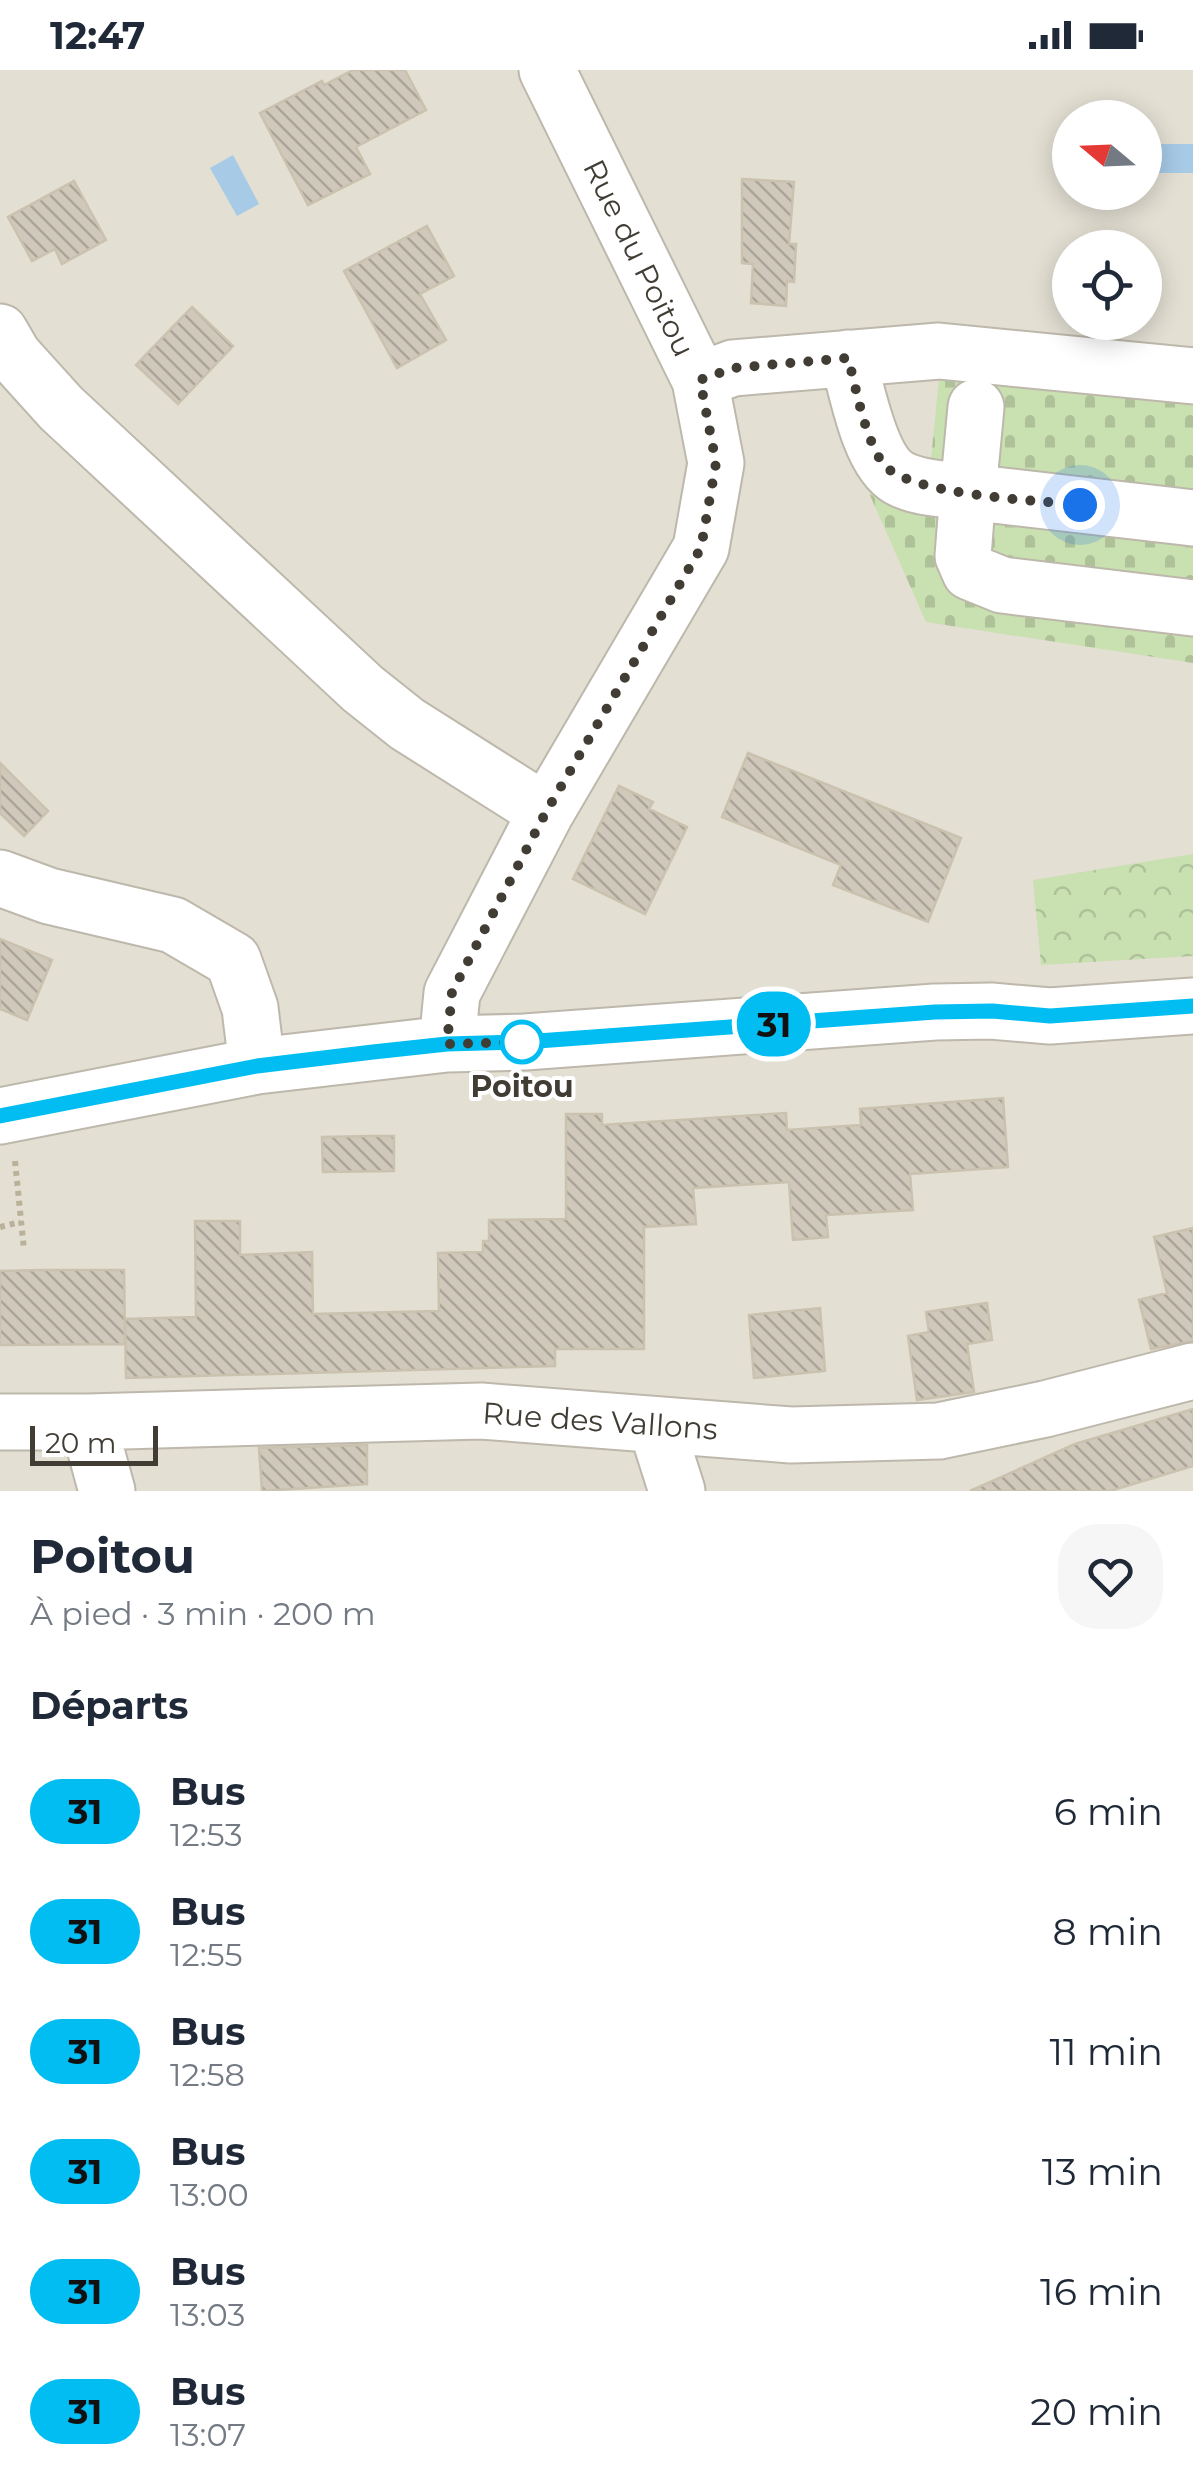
<!DOCTYPE html>
<html lang="fr">
<head>
<meta charset="utf-8">
<style>
	:root { --surface:#fff; --page:#f6f6f7; --text:#1f2937; --muted:#747a83 }
	body { margin:0; font-family:Montserrat,sans-serif; background:var(--page); color:var(--text); height:100vh; display:flex; flex-direction:column; font-size:38px; white-space:nowrap }
	* { box-sizing:border-box; margin:0 }
	p { font-size:32px; color:var(--muted) }
	.icon { flex:none; width:55px; height:55px; fill:none; stroke:currentColor; stroke-width:2; stroke-linecap:round; stroke-linejoin:round }
	.map { position:relative; height:1421px; overflow:hidden }
	.sheet { display:flex; flex-direction:column; background:var(--surface); flex:1 }
	.sheet>* { flex:none }
	.badge { padding:0 20px; border-radius:32px; font-size:35px; line-height:65px }
	.needle { width:65px; rotate:289deg }
	.fabs { position:absolute; left:1052px; top:30px; display:grid; gap:20px }
	.fabs a { display:grid; place-items:center; width:110px; height:110px; border-radius:50%; background:var(--surface); box-shadow:0 5px 25px #0003; font-size:50px }
	.scale { position:absolute; left:30px; bottom:25px; width:128px; box-sizing:border-box; padding-left:10px; border:5px solid #413d35; border-top:0; font-size:28px; line-height:35px; white-space:nowrap; color:#413d35; -webkit-text-stroke:8px #fff; paint-order:stroke }
	.you { position:absolute; width:50px; height:50px; margin:-25px; border:8px solid #fff; border-radius:50%; background:#1a73e8; box-shadow:0 0 0 15px #1a73e833 }
	.map>.badge { position:absolute; translate:-50% -50%; box-shadow:0 0 0 5px #fff }
	h2 { padding:0 30px; font-size:38px; line-height:90px }
	.round { display:grid; place-items:center; flex:none; width:105px; height:105px; border-radius:40px; background:var(--page) }
	.headline { display:flex; align-items:center; justify-content:space-between; height:170px; padding:0 30px }
	h1 { font-size:48px; font-weight:700; line-height:75px }
	ul { padding:0; list-style:none }
	li { display:flex; align-items:center; gap:30px; height:120px; padding:0 30px }
	li div { flex:1 }
	li b { display:block; font-size:38px }
	li em { font-style:normal }
	li .badge { min-width:110px; font-weight:700; text-align:center }
	.status { display:flex; justify-content:space-between; align-items:center; height:70px; padding:0 50px; background:var(--surface); direction:ltr }
	.status svg { height:28px; fill:currentColor }
	.map>svg:first-child { display:block }
	.residential { fill:#e3dfd3; fill-rule:evenodd }
	.forest { fill:url(#forest-crowns) }
	.cemetery { fill:url(#cemetery-stones) }
	.water { fill:#a7cae7 }
	.building { fill:url(#building-back-hatch); stroke:#cac1af; stroke-width:2.5 }
	.lines { fill:none; stroke-linecap:round; stroke-linejoin:round }
	.minor-casing { stroke:#bdb8ab; stroke-width:59 }
	.path { stroke:#bab19b; stroke-width:6; stroke-dasharray:5 5; stroke-linecap:butt }
	.minor { stroke:#fff; stroke-width:55 }
	.line-casing { stroke:#fff; stroke-width:22 }
	.line { stroke:#01bdf2; stroke-width:15 }
	.walk { stroke:#413d35; stroke-width:10; stroke-dasharray:0 18 }
	.stop-dot { fill:#fff; stroke:#01bdf2; stroke-width:5 }
	.labels { text-anchor:middle; dominant-baseline:central; stroke-width:8; stroke-linejoin:round; paint-order:stroke }
	.street-label { font-size:30px; fill:#413d35; stroke:#fff }
	.stop-label { font-size:30px; font-weight:bold; fill:#413d35; stroke:#fff }
</style>
</head>
<body>
<div class="status"><b>12:47</b><svg viewBox="0 0 49 12"><path d="M0 12V9h3v3zM5 12V6h3v6zM10 12V3h3v9zM15 12V0h3v12zM26 1h20v11H26zM47 4h2v5h-2z"/></svg></div>
<div class="map">
<svg width="1193" height="1421" viewBox="0 0 1193 1421">
	<defs>
		<pattern id="forest-crowns" width="20" height="18" patternUnits="userSpaceOnUse" patternTransform="scale(2.5)"><rect width="20" height="18" fill="#c9e0b1"/><path d="M2 6a3 3 0 1 1 6 0M12 15a3 3 0 1 1 6 0" fill="none" stroke="#aec199"/></pattern>
		<pattern id="cemetery-stones" width="16" height="16" patternUnits="userSpaceOnUse" patternTransform="scale(2.5)"><rect width="16" height="16" fill="#c9e0b1"/><path d="M2 7V4a2 2 0 0 1 4 0v3zM10 15v-3a2 2 0 0 1 4 0v3z" fill="#aec199"/></pattern>
		<pattern id="building-back-hatch" width="6" height="6" patternUnits="userSpaceOnUse" patternTransform="scale(2.5)"><rect width="6" height="6" fill="#d0c9bb"/><path d="M-1 5l2 2M0 0l6 6M5-1l2 2" fill="none" stroke="#aaa499"/></pattern>
	</defs>
	<rect width="100%" height="100%" fill="#f0ede4"/>
	<path class="residential" d="M 0,0 L 1193,0 L 1193,1421 L 0,1421 ZM 1070,48 L 1145,48 L 1145,122 L 1070,122 ZM 1070,178 L 1145,178 L 1145,252 L 1070,252 Z"/>
	<path class="forest" d="M 1193,784 L 1193,886 L 1041,895 L 1033,810 Z"/>
	<path class="cemetery" d="M 940,298 L 1193,328 L 1193,593 L 926,552 L 869,423 L 927,429 Z"/>
	<path class="water" d="M 1156,74 L 1193,74 L 1193,103 L 1156,103 Z
		M 233,85 L 259,134 L 237,146 L 210,98 Z"/>
	<path class="building" d="M 353,0 L 405,0 L 426,40 L 356,77 L 370,104 L 308,135 L 260,43 L 322,11 L 324,15 Z
		M 742,109 L 794,112 L 789,174 L 796,174 L 794,212 L 787,211 L 786,236 L 751,233 L 753,194 L 742,193 Z
		M 74,111 L 106,170 L 62,194 L 55,179 L 32,191 L 8,147 Z
		M 427,156 L 454,206 L 420,224 L 446,270 L 397,298 L 344,201 Z
		M 192,237 L 233,276 L 178,334 L 136,295 Z
		M 748,683 L 961,768 L 928,852 L 833,815 L 841,795 L 722,747 Z
		M 0,693 L 48,741 L 24,766 L 0,743 Z
		M 619,716 L 653,732 L 649,739 L 687,757 L 645,844 L 573,809 Z
		M 0,869 L 52,890 L 27,950 L 0,939 Z
		M 1003,1028 L 1008,1097 L 910,1104 L 913,1140 L 826,1145 L 828,1167 L 793,1170 L 789,1112 L 693,1118 L 696,1154 L 644,1157 L 644,1279 L 555,1279 L 555,1296 L 126,1308 L 125,1249 L 196,1247 L 195,1151 L 240,1151 L 240,1185 L 312,1182 L 313,1244 L 439,1241 L 438,1183 L 483,1182 L 483,1171 L 489,1171 L 489,1150 L 566,1149 L 566,1044 L 602,1044 L 602,1055 L 786,1043 L 787,1060 L 861,1055 L 860,1039 Z
		M 372,1066 L 394,1066 L 394,1101 L 323,1102 L 322,1067 Z
		M 1193,1158 L 1193,1271 L 1151,1279 L 1139,1230 L 1167,1223 L 1154,1167 Z
		M 43,1200 L 124,1200 L 125,1274 L 0,1275 L 0,1201 Z
		M 987,1233 L 992,1270 L 967,1274 L 974,1322 L 917,1330 L 908,1266 L 929,1262 L 926,1242 Z
		M 820,1238 L 825,1301 L 754,1308 L 749,1245 Z
		M 1193,1339 L 1193,1396 L 1110,1421 L 970,1421 L 1075,1374 Z
		M 367,1375 L 367,1414 L 262,1421 L 259,1378 Z"/>
	<g class="lines">
		<g class="minor-casing">
			<path id="minor" d="M 0,262 L 14,286 L 61,338 L 363,619 L 407,654 L 546,742
				M 848,288 C 857,320 869,391 899,408 C 918,419 947,419 968,422 L 963,486 L 970,502 L 1002,515 L 1193,538
				M 700,310 L 733,298 L 939,281 L 1193,306
				M 976,337 L 968,422 L 1193,448
				M 0,808 L 49,826 L 173,855 L 233,890 L 250,938 L 257,996
				M 447,974 L 452,923 L 546,742 L 701,478 L 716,393 L 700,310 L 547,0
				M 0,1046 L 257,996 L 447,974 L 525,972 L 935,942 L 991,941 L 1050,946 L 1193,936
				M 0,1352 L 88,1352 L 481,1341 L 791,1365 L 939,1361 L 1045,1339 L 1193,1301
				M 88,1352 L 107,1421
				M 656,1355 L 677,1421"/>
		</g>
		<path class="path" d="M 15,1091 L 24,1180
			M 0,1157 L 20,1152"/>
		<use href="#minor" class="minor"/>
	</g>
	<g class="lines">
		<g class="line-casing">
			<path id="line" d="M 0,1046 L 257,996 L 373,982 L 447,974 L 524,972 L 935,942 L 992,941 L 1050,946 L 1193,936"/>
		</g>
		<use href="#line" class="line"/>
		<path class="walk" d="M 522,972 L 447,974 L 452,922 L 546,742 L 701,478 L 716,393 L 700,310 L 733,298 L 848,288 C 857,321 863,361 881,391 C 902,426 1038,430 1080,435"/>
	</g>
	<circle class="stop-dot" cx="522" cy="972" r="20"/>
	<g class="labels">
		<g class="street-label">
			<text transform="translate(639 188) rotate(64)">Rue du Poitou</text>
			<text transform="translate(600 1351) rotate(4)">Rue des Vallons</text>
		</g>
		<g class="stop-label">
			<text x="522" y="1016">Poitou</text>
		</g>
	</g>
</svg>
<div class="fabs">
<a><svg class="needle" viewBox="-14 -14 28 28"><path d="M0-13l5 13h-10z" fill="#e53935"/><path d="M0 13l5-13h-10z" fill="#747a83"/></svg></a>
<a><svg class="icon" aria-label="locate" viewBox="0 0 24 24"><circle cx="12" cy="12" r="6"/><path d="M12 2v4M12 18v4M2 12h4M18 12h4"/></svg></a>
</div>
<div class="scale">20 m</div>
<div class="you" style="left:1080px;top:435px"></div>
<b class="badge" style="left:774px;top:954px;background:#01bdf2;color:#111">31</b>
</div>
<section class="sheet">
<div class="headline"><div><h1>Poitou</h1><p>À pied · 3 min · 200 m</p></div><a class="round"><svg class="icon" aria-label="heart" viewBox="0 0 24 24"><path d="M12 20l-8-8c-3-5 5-10 8-4 3-6 11-1 8 4z"/></svg></a></div>
<h2>Départs</h2>
<ul>
<li><span class="badge" style="background:#01bdf2;color:#111">31</span><div><b>Bus</b><p>12:53</p></div><em>6 min</em></li>
<li><span class="badge" style="background:#01bdf2;color:#111">31</span><div><b>Bus</b><p>12:55</p></div><em>8 min</em></li>
<li><span class="badge" style="background:#01bdf2;color:#111">31</span><div><b>Bus</b><p>12:58</p></div><em>11 min</em></li>
<li><span class="badge" style="background:#01bdf2;color:#111">31</span><div><b>Bus</b><p>13:00</p></div><em>13 min</em></li>
<li><span class="badge" style="background:#01bdf2;color:#111">31</span><div><b>Bus</b><p>13:03</p></div><em>16 min</em></li>
<li><span class="badge" style="background:#01bdf2;color:#111">31</span><div><b>Bus</b><p>13:07</p></div><em>20 min</em></li>
</ul>
</section>
</body>
</html>
